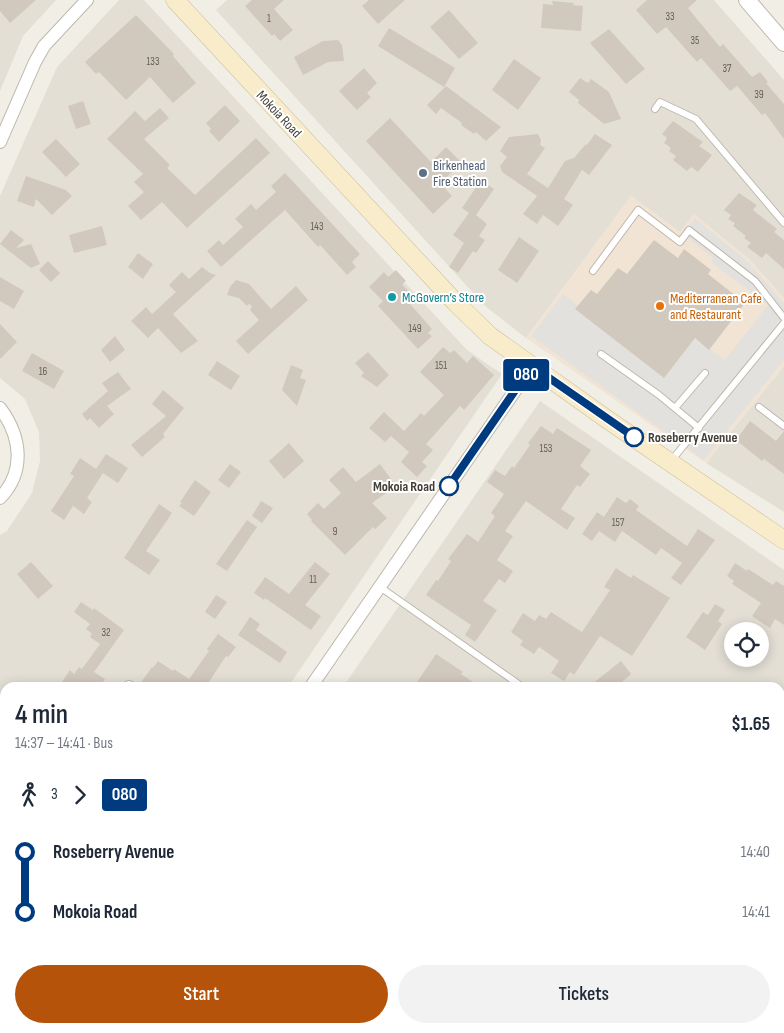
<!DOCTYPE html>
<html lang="en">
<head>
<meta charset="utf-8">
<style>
	:root { --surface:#fff; --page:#f2f2f3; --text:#1f2937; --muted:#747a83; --accent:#b45309 }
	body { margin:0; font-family:"Sofia Sans Condensed",sans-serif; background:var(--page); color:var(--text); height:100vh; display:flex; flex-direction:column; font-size:19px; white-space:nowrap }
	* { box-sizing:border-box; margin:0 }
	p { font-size:16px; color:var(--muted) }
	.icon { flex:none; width:28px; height:28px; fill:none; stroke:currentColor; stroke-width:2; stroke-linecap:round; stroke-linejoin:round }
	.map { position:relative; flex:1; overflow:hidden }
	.side { position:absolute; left:0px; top:682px; width:785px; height:351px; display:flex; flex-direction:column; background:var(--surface); border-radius:15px 15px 0 0; box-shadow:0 2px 12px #0003 }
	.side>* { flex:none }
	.badge { padding:0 10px; border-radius:4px; font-size:18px; line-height:32px }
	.controls { position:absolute; left:724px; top:622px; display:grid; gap:10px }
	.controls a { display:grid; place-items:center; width:45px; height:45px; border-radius:50%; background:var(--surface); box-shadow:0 2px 12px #0003; font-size:25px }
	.map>.badge { position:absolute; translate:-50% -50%; box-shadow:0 0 0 2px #fff }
	.legs { display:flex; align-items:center; gap:8px; height:55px; padding:0 15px; font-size:16px }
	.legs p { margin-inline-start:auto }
	.head { display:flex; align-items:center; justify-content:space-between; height:85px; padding:0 15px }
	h1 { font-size:28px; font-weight:600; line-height:38px }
	.action { display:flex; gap:10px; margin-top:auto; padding:10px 15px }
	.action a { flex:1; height:58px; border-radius:30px; background:var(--accent); color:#fff; font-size:20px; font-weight:600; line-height:58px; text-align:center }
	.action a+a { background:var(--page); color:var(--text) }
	ul { padding:0 15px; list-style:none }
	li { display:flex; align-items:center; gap:18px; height:60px; font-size:19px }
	li i { display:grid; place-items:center; width:8px; height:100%; margin:0 6px; background:currentColor }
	li i::after { content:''; width:12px; height:12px; margin:-6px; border:4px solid; border-radius:50%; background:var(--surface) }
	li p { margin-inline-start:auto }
	li:first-child i { background:linear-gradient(#0000 50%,currentColor 0) }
	li:last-child i { background:linear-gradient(currentColor 50%,#0000 0) }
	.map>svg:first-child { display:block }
	.residential { fill:#e4dfd5; fill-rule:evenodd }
	.commercial { fill:#f1e4d4 }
	.green { fill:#cde1b4 }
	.parking { fill:#e3e1de }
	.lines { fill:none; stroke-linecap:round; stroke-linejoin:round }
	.stream { stroke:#aacee7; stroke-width:5 }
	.building { fill:#d1c9bd }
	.service-casing { stroke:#beb8ad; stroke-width:8 }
	.minor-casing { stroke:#beb8ad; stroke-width:14 }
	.tertiary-casing { stroke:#beb8ad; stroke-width:18 }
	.secondary-casing { stroke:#cbbe9b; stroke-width:19 }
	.service { stroke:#fff; stroke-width:6 }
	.minor { stroke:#fff; stroke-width:12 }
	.tertiary { stroke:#fff; stroke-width:16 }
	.secondary { stroke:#f8ecca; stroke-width:18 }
	.line-1-casing { stroke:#fff; stroke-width:11 }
	.line-1 { stroke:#003b80; stroke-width:8 }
	.service-dot { fill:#5c6f8a; stroke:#fff; stroke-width:2 }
	.culture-dot { fill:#0f9aa8; stroke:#fff; stroke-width:2 }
	.food-dot { fill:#e8710a; stroke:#fff; stroke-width:2 }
	.stop-1-dot { fill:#fff; stroke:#003b80; stroke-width:2.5 }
	.labels { text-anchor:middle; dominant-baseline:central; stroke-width:4; stroke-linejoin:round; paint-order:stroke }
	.number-label { font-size:11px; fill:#666158 }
	.street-label { font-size:14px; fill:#433e36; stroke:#fff }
	.service-label { font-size:14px; fill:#4e5e75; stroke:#fff; text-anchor:start }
	.culture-label { font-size:14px; fill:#0d838f; stroke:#fff; text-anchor:start }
	.food-label { font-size:14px; fill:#c56008; stroke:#fff; text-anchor:start }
	.stop-label { font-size:14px; font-weight:bold; fill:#433e36; stroke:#fff; text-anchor:start }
</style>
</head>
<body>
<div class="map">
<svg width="784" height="1033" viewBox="0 0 784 1033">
	<rect width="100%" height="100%" fill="#f1eee6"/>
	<path class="residential" d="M 0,0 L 56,0 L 23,36 L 0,91 Z
		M 119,0 L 144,0 L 467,350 L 502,374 L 288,687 L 5,688 L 5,930 L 0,929 L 0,535 L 7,531 L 32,493 L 40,461 L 39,432 L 25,399 L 0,378 L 0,196 L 57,67 Z
		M 227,0 L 714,0 L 784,80 L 784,298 L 749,259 L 694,215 L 680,232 L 631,196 L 526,338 L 485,306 L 216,10 Z
		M 784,366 L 784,512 L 706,463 Z
		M 540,401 L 784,570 L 784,1033 L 82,1033 L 82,1029 L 780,1029 L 780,688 L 343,687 ZM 732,631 L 760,631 L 760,659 L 732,659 Z
		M 0,974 L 5,975 L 5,1029 L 44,1029 L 44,1033 L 0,1033 Z"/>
	<path class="commercial" d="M 631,196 L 680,232 L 694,214 L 749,259 L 784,298 L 784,366 L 706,463 L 526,338 Z"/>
	<path class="green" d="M 780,780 L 784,782 L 784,1033 L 664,1033 L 668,1029 L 780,1029 Z"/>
	<path class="parking" d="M 695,218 L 746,260 L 784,303 L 784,360 L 704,460 L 531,336 L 563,294 L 663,372 L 691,335 L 725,360 L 768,305 L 711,262 L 713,258 L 683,234 Z"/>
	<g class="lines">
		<path class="stream" d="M 780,1005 L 784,997
			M 768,1033 L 770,1029"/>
	</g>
	<path class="building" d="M 0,0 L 36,0 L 10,23 L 0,11 Z
		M 252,0 L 284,0 L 274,9 L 293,30 L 280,41 L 274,34 L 272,36 L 245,6 Z
		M 369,0 L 405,0 L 378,24 L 362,6 Z
		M 647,0 L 697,0 L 688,8 L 720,47 L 723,44 L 752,77 L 760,72 L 768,82 L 766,83 L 784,104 L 784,139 L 765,113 L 762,115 L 737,86 L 730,91 L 701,58 L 697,62 L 666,27 L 657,34 L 636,10 Z
		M 552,1 L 574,3 L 573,5 L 583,6 L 581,31 L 541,28 L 543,4 L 553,5 Z
		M 449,10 L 478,43 L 459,59 L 430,27 Z
		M 136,15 L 174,54 L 173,56 L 196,83 L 173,103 L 150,77 L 126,100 L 99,72 L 96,74 L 85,62 Z
		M 389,28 L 455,68 L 444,87 L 378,46 Z
		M 609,29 L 645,69 L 626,84 L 590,43 Z
		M 338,40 L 342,45 L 344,61 L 328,62 L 303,75 L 294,57 L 323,41 Z
		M 514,59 L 541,78 L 518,110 L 492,90 Z
		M 364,68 L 377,83 L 367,93 L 371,97 L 357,110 L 339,91 Z
		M 580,78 L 588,83 L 591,79 L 609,92 L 621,119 L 604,124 L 578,103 L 579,100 L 569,92 Z
		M 446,86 L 501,127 L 486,141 L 476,132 L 474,134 L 461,125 L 462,123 L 441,108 L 436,114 L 427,105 Z
		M 83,101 L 91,124 L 76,129 L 68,106 Z
		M 225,105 L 240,121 L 219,142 L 209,131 L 211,129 L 206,123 Z
		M 160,108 L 169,118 L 144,139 L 170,165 L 167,168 L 195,195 L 256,138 L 270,153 L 187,228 L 162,202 L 141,220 L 128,206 L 144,192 L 134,182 L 143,174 L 107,139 L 135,111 L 145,121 Z
		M 390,118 L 431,162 L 446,147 L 462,163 L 440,183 L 452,196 L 433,214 L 366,141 Z
		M 673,121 L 703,142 L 699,146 L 712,155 L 698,172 L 691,167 L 687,171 L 673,160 L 676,156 L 669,151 L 671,148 L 664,143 L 667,138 L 662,134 Z
		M 538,134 L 541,140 L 540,145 L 545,148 L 527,174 L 548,188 L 565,161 L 574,158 L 586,144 L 587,145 L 595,134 L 612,145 L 589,175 L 582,170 L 564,199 L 573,205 L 558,226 L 543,215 L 537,224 L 523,214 L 537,196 L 502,172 L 500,166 L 507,157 L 500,151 L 509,137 Z
		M 56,139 L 80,164 L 66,177 L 42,152 Z
		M 285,173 L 360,254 L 352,262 L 356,267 L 347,275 L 320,245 L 318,247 L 285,210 L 221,267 L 207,251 L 219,240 L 223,245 L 243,227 L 235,219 L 251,204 L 256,210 L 276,192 L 271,186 Z
		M 26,176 L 66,190 L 72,196 L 52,215 L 36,199 L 34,207 L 17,201 Z
		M 481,180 L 494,189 L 476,215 L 487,224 L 479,236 L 485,240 L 476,253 L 473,251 L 458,273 L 449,267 L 464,243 L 453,235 L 469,213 L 462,208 Z
		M 739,193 L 757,205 L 753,210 L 777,229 L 774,232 L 784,240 L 784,269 L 766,253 L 762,258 L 747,247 L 751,243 L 744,238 L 746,236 L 733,226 L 735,223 L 728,219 L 731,215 L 724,210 Z
		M 102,226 L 107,245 L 74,253 L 69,235 Z
		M 11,230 L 24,240 L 16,248 L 31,244 L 40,264 L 31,268 L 0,244 Z
		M 519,237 L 539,251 L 517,283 L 498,270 Z
		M 654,240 L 678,258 L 684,249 L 711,270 L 708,274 L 745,303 L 709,350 L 695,338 L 664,378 L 575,309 L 591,290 L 597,294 L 618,268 L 627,274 Z
		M 138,253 L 153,264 L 143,279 L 128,267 Z
		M 48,261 L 60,273 L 51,282 L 39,270 Z
		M 202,267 L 210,273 L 216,275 L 173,314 L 198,341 L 181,353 L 158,328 L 148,338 L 131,321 L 146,307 L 152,314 L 176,292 L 169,285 L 182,272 L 189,279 Z
		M 396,270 L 406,281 L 402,284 L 409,292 L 404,297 L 432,329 L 428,333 L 432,336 L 418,349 L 378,306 L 383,301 L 369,287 L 384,272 L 388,277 Z
		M 0,277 L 24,291 L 14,309 L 0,301 Z
		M 236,280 L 249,284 L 271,309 L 296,286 L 308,300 L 248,354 L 236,341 L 259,320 L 250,310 L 252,306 L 249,304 L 247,306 L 239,298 L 227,295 L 230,287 Z
		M 0,324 L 17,342 L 0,359 Z
		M 115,336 L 125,350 L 110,362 L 101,350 Z
		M 443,347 L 450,353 L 454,350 L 467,363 L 473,356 L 494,375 L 464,410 L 460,406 L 426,444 L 433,450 L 422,462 L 427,466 L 417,477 L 401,462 L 409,452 L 391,436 L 385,442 L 369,428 L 384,412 L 404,431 L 421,413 L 424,416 L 444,395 L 420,372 Z
		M 368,352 L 389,375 L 377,387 L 361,376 L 364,373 L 355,363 Z
		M 32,353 L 64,371 L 54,389 L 22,371 Z
		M 217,361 L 240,376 L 231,390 L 208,375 Z
		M 291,365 L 303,370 L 300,378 L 306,380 L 297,406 L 282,390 Z
		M 118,372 L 131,389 L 107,406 L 114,414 L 99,428 L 90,418 L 87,421 L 82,414 L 108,391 L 102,383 Z
		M 163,390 L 184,408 L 163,434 L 165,437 L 142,457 L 131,445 L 166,416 L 152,404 Z
		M 750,421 L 776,441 L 784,431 L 784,474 L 764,459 L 762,461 L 736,440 Z
		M 541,426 L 553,434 L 557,428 L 591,450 L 580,466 L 590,474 L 580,487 L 577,485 L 561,509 L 575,518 L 567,530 L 526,501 L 505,531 L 513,536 L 497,560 L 513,571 L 505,583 L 499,579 L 483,601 L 497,610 L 475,642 L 465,635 L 471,625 L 426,595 L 436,580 L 438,581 L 451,561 L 448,559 L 467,534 L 478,542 L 495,516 L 491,513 L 504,494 L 487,482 L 495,470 L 505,476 L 512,466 L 514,468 L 530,445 L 528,443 Z
		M 289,443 L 304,461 L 284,479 L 269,461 Z
		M 106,454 L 128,468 L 118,483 L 103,473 L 87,498 L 92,502 L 84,514 L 73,506 L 64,520 L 51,511 L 74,476 L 70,474 L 80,458 L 96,469 Z
		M 230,464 L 241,472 L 229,488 L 218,480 Z
		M 380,464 L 396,486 L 372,503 L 387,518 L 375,529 L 373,527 L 345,555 L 311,521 L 312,520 L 307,514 L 318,503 L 324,509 L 341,493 L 329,480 L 343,467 L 356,482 Z
		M 195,480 L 211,492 L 194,516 L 179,506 L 182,503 L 180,502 Z
		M 617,497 L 626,503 L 630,499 L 639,506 L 636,510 L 687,546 L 698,529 L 715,540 L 681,585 L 671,578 L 682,563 L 661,548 L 656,555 L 622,531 L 615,542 L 599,531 L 592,541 L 582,534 L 597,512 L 604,517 Z
		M 261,501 L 273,508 L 262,523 L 252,516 Z
		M 159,504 L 172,513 L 146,551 L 160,560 L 149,575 L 124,558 Z
		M 247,520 L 257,527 L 227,571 L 216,564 Z
		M 31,562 L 53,586 L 38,599 L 17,574 Z
		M 315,562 L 330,574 L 305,605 L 321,616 L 311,630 L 265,598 L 264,600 L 254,593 L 265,577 L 289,594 Z
		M 735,563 L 747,571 L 748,569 L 773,585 L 776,581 L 784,586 L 784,625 L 775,619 L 770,628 L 752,616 L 761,603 L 732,584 L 734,581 L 727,576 Z
		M 616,568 L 631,578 L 633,575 L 670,598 L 632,656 L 600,636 L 574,675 L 570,672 L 564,681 L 551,673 L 559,661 L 539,647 L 534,654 L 520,645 L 523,641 L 511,632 L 523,613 L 535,621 L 539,615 L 546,619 L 551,612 L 582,632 L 610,590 L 604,587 Z
		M 216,595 L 227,602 L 215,619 L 205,612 Z
		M 81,602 L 93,610 L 94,608 L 124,630 L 94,672 L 105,679 L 99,688 L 64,688 L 66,685 L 62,682 L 70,670 L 74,674 L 79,667 L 82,669 L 100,644 L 90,637 L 92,634 L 86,629 L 90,624 L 74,612 Z
		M 715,604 L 725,610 L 718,621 L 722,624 L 705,650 L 686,637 L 703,612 L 708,615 Z
		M 250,617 L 260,624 L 256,630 L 287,652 L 280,663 L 238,635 Z
		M 218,634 L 236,647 L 228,657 L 226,656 L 205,688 L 137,688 L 152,667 L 153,668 L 158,661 L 173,671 L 174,669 L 189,679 L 209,651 L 207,649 Z
		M 436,654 L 463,672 L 461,674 L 482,688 L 425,688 L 417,682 Z
		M 621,661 L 631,674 L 615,688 L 587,688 Z"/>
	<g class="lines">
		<g class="service-casing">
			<path id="service" d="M 655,109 L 660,102 L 696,119 L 784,223
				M 593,271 L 638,210 L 680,242 L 689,230 L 755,281 L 784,318
				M 601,354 L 659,395 L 699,428
				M 759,407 L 784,426
				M 675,408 L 705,373
				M 671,461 L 784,323
				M 380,587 L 524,688"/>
		</g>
		<g class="minor-casing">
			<path id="minor" d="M 0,142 L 35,62 L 44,46 L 87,0
				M 0,408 C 21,436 26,471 0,498
				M 129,687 L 129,688
				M 310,688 L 532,366
				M 0,764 L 5,768
				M 0,948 L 5,949
				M 65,1033 L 65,1029"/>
		</g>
		<g class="tertiary-casing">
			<path id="tertiary" d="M 747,0 L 784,43"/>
		</g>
		<g class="secondary-casing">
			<path id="secondary" d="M 175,0 L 455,302 L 490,336 L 611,422 L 784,540"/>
		</g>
		<use href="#service" class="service"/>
		<use href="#minor" class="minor"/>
		<use href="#tertiary" class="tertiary"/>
		<use href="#secondary" class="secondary"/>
	</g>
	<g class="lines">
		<g class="line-1-casing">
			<path id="line-1" d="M 449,486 L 532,366 L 634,437"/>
		</g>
		<use href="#line-1" class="line-1"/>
	</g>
	<circle class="service-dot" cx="423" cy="173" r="5"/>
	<circle class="culture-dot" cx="392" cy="297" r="5"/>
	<circle class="food-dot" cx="660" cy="306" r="5"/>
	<g class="stop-1-dot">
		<circle cx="634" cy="437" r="9"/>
		<circle cx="449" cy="486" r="9"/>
	</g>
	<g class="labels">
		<g class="number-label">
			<text x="670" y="16">33</text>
			<text x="269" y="18">1</text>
			<text x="695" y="40">35</text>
			<text x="153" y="61">133</text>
			<text x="727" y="68">37</text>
			<text x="759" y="94">39</text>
			<text x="317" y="226">143</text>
			<text x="415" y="328">149</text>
			<text x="441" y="365">151</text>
			<text x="43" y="371">16</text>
			<text x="546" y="448">153</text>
			<text x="618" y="522">157</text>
			<text x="335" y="531">9</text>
			<text x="313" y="579">11</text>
			<text x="106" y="632">32</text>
		</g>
		<g class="street-label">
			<text transform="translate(279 114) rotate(47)">Mokoia Road</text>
		</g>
		<g class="service-label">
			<text x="433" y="165">Birkenhead<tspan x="433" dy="16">Fire Station</tspan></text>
		</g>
		<g class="culture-label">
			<text x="402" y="297">McGovern’s Store</text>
		</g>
		<g class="food-label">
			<text x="670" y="298">Mediterranean Cafe<tspan x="670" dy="16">and Restaurant</tspan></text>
		</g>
		<g class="stop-label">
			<text x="648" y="437">Roseberry Avenue</text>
			<text x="435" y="486" text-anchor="end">Mokoia Road</text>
		</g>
	</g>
</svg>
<div class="controls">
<a><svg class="icon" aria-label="locate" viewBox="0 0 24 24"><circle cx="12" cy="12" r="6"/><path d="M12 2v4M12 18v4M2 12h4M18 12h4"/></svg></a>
</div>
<b class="badge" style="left:526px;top:375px;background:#003b80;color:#fff">080</b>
<section class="side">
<div class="head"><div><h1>4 min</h1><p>14:37 – 14:41 · Bus</p></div><b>$1.65</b></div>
<div class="legs"><svg class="icon" aria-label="walk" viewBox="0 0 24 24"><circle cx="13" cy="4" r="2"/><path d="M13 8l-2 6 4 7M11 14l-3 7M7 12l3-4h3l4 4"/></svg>3<svg class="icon" aria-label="forward" viewBox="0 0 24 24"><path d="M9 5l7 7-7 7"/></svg><b class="badge" style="background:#003b80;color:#fff">080</b></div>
<ul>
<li><i style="color:#003b80"></i><b>Roseberry Avenue</b><p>14:40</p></li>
<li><i style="color:#003b80"></i><b>Mokoia Road</b><p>14:41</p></li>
</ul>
<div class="action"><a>Start</a><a>Tickets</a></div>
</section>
</div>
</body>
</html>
